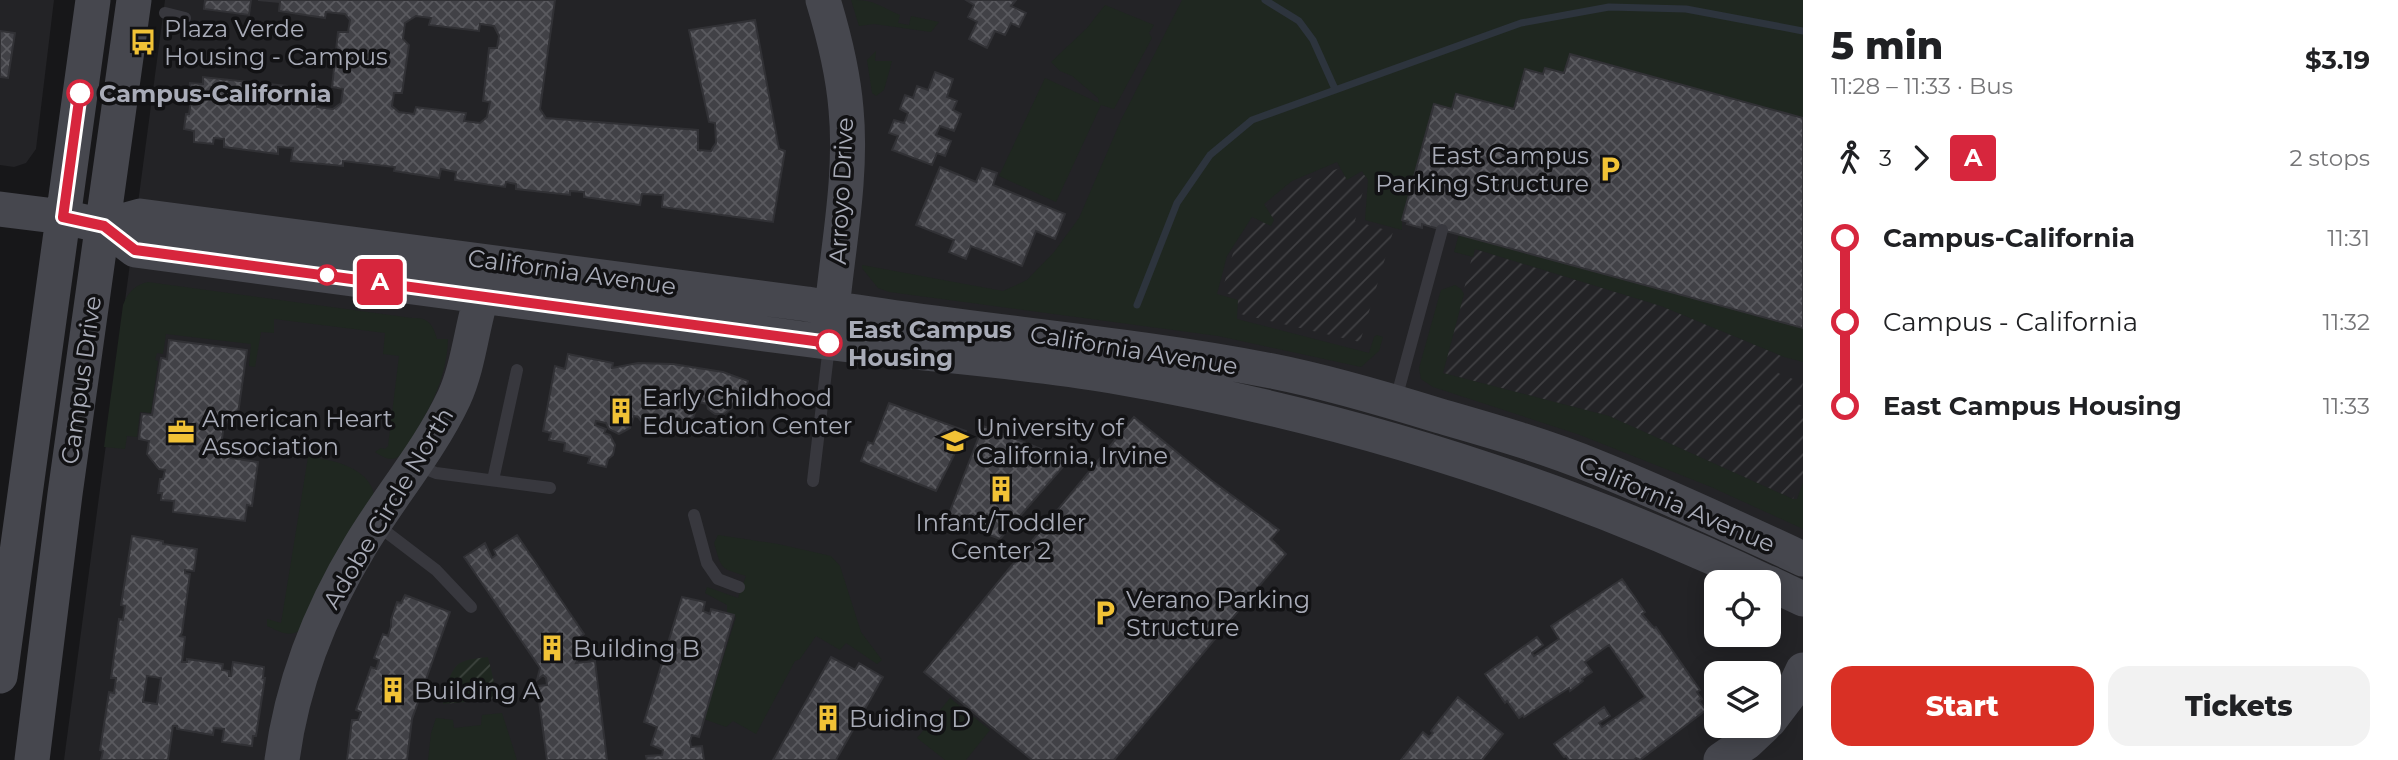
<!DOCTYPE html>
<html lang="en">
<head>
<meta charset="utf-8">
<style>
	:root { --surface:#fff; --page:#f2f2f2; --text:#202124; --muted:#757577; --accent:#d93025 }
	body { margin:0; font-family:Montserrat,sans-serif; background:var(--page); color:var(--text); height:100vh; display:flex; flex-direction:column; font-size:26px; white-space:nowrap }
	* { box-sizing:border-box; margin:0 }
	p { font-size:23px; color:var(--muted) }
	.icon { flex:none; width:38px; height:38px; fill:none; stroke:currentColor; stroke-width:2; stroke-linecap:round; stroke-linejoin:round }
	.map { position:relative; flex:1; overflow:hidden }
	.sheet { display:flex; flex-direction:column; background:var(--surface); width:595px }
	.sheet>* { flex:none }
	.badge { padding:0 14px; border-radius:5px; font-size:24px; line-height:46px }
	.controls { position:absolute; left:1704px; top:570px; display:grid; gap:14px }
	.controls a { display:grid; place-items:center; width:77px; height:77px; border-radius:14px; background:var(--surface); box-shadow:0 4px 18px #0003; font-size:35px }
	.map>.badge { position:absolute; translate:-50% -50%; box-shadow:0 0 0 4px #fff }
	.legs { display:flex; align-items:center; gap:10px; height:77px; padding:0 28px; font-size:23px }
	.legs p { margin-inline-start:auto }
	.summary { display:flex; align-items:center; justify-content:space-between; height:119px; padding:0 28px }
	h1 { font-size:38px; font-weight:800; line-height:52px }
	.button { display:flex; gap:14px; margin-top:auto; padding:14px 28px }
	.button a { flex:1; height:80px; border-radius:21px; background:var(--accent); color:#fff; font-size:28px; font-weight:800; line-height:80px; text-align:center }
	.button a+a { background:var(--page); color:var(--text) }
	ul { padding:0 28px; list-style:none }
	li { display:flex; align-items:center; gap:24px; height:84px; font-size:26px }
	li i { display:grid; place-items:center; width:10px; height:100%; margin:0 9px; background:currentColor }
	li i::after { content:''; width:18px; height:18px; margin:-9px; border:5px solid; border-radius:50%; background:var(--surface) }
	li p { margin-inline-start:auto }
	li:first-child i { background:linear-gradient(#0000 50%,currentColor 0) }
	li:last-child i { background:linear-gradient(currentColor 50%,#0000 0) }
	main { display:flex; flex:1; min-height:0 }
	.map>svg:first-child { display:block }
	.built { fill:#232326; fill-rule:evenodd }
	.industrial { fill:url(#industrial-furrows) }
	.grass { fill:#1f2720 }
	.garden { fill:url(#garden-furrows) }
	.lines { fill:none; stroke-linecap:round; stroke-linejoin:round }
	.stream { stroke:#2d343d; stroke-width:7 }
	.building { fill:url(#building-cross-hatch); stroke:#313135; stroke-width:2; fill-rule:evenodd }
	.lane { stroke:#38383e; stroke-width:12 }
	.secondary { stroke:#46474e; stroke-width:35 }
	.line-1-casing { stroke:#fff; stroke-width:16 }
	.line-1 { stroke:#d7263d; stroke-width:10 }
	.stop-1-dot { fill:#fff; stroke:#d7263d; stroke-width:3.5 }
	.labels { text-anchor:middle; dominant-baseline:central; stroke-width:7; stroke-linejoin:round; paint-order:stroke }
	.poi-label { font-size:24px; fill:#a9acb8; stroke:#121214; text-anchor:start }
	.stop-label { font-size:24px; font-weight:bold; fill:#a9acb8; stroke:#121214; text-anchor:start }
	.street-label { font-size:24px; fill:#a9acb8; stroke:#121214 }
</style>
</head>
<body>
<main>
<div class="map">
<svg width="1803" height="760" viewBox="0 0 1803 760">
	<defs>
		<pattern id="industrial-furrows" width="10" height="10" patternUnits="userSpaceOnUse" patternTransform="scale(1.75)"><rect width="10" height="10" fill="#232326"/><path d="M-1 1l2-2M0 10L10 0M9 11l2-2" fill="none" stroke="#404043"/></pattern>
		<pattern id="garden-furrows" width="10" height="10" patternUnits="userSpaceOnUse" patternTransform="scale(1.75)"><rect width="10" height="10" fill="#1f2720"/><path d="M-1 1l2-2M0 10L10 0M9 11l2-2" fill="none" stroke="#3d443e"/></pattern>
		<pattern id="building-cross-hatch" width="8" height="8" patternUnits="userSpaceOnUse" patternTransform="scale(1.75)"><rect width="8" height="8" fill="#414146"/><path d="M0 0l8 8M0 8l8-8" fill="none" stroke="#5a5a5f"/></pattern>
	</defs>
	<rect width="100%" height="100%" fill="#171719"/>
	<path class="built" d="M 0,0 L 54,0 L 36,149 L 26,163 L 14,167 L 0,165 Z
		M 165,0 L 1803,0 L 1803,760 L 64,760 ZM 1717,583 L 1769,583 L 1769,635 L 1717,635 ZM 1717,674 L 1769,674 L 1769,726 L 1717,726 Z"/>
	<path class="industrial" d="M 1340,168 L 1367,176 L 1355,221 L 1393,232 L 1360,342 L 1232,312 L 1238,298 L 1222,291 L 1233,253 L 1259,211 L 1296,183 Z
		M 1474,249 L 1661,306 L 1784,357 L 1778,373 L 1803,383 L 1798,404 L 1803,406 L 1803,475 L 1793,499 L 1609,416 L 1443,373 Z"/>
	<path class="grass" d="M 851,0 C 877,0 878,6 900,15 L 898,23 L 909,25 L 911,16 L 939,22 L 931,32 L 874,24 L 859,26 Z
		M 1182,0 L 1803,0 L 1803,118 L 1570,54 L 1564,73 L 1543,74 L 1525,69 L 1514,109 L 1457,94 L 1452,109 L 1434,104 L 1402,220 L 1402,230 L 1365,220 L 1368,180 L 1362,171 L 1347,180 L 1337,162 L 1292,181 L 1264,204 L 1274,220 L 1271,226 L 1252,217 L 1227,256 L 1217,294 L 1238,300 L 1237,319 L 1369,353 L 1374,337 L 1377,335 L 1383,337 L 1379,351 L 1361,367 L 1218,336 L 889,292 L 878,288 L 862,268 L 862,265 L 1003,291 L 1027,280 L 1054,252 L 1079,218 L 1121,120 Z
		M 1105,5 L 1154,25 L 1149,33 L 1152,38 L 1114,109 L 1101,105 L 1056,202 L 999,176 L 1045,78 L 1099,103 L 1098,98 L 1072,76 L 1060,71 L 1051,62 L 1087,28 Z
		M 876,51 L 875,61 L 892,61 L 884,90 L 876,96 L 872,93 L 867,60 Z
		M 1459,234 L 1803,328 L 1803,362 L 1784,357 L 1661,306 L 1475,249 L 1473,257 L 1454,252 Z
		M 148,282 L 412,318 C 428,317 433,324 437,339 L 448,339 C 447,375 432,406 413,436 C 409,444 404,454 396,458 C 388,461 382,456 375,452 L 381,448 L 385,449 L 388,446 L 399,356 L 383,354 L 385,333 L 274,319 L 274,333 L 261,332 L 255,367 L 249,366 L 251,344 L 166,334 L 163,354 L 157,353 L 155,360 L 158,361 L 151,413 L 140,412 L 137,437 L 127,436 L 125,449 L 104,447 L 123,305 C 128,292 135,285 148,282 Z
		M 1455,285 L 1461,289 L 1464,294 L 1443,373 L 1609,416 L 1793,499 L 1797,499 L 1803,483 L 1803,529 L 1711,487 L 1580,435 L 1433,387 L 1421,379 L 1419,368 L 1440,293 L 1441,290 Z
		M 308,457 C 332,459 370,468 374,495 L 301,629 C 290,639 279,631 267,626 L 267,619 L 281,623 Z
		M 718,535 L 778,544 L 831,556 L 840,566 L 861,632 L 882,660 L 877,664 L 846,643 L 840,650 L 816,636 L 800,659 L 795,661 L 756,734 L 733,721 L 726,727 L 704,719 L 736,617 L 727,612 L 727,605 L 705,593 L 707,587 L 738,598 L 746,576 C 720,568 722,570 714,543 Z
		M 950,698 L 990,730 L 966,760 L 945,760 L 917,738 Z
		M 502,713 L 517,760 L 428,760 L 431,733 L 436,718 L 453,720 L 454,728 L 481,725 L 482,715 Z"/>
	<path class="garden" d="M 488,657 L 498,699 L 443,704 C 444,692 450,669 460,663 C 467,659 480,658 488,657 Z"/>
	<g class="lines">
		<path class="stream" d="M 1265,0 L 1299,21 L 1313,40 L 1335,89
			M 1137,305 L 1177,203 L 1210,155 L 1252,120 L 1521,23 L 1609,7 L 1686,9 L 1803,31"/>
	</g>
	<path class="building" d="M 205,0 L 251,0 L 249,15 L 204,9 Z
		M 258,0 L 555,0 L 540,109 L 546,118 L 698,130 L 698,150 L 711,151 L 713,147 L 716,143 L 715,123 L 709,122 L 689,30 L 755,20 L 779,149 L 785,151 L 773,222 L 662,207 L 663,195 L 642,194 L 640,205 L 584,197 L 584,192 L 570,191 L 570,195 L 516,189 L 516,184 L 506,182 L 505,187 L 455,180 L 456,172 L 441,169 L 439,178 L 394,171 L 395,167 L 343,161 L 343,166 L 291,161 L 293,148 L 278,147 L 278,154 L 224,147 L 224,139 L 214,138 L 213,144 L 194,142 L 194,131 L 184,129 L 186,114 L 189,114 L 191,101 L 188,101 L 190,83 L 203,84 L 203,77 L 287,86 L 287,92 L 318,96 L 317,107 L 333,109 L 341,103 L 343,89 L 332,87 L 338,32 L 348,32 L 350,20 L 345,14 L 326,12 L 325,18 L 279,11 L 280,2 ZM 416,16 L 431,18 L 429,25 L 479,31 L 480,24 L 494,26 L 499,36 L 497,48 L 489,48 L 483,101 L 490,102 L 487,117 L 480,123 L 464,121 L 466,113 L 416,107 L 414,114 L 399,112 L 392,106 L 394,93 L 402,93 L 409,45 L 403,39 L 405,23 Z
		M 1016,0 L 1011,6 L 1026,13 L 1019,27 L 1011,23 L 1005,35 L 995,31 L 987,48 L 969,39 L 977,22 L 968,17 L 974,5 L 966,0 Z
		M 0,31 L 15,33 L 8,78 L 0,77 Z
		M 1570,54 L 1803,118 L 1803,328 L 1442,230 L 1422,224 L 1422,228 L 1407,224 L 1408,222 L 1402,220 L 1434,104 L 1452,109 L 1456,94 L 1514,109 L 1525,69 L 1543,74 L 1545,68 L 1564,73 Z
		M 935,72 L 953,79 L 947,97 L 957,101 L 953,110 L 961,114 L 954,131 L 940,126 L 936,135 L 951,141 L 945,156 L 937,153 L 932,165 L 892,150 L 898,136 L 889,133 L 894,120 L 904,123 L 908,113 L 900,109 L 905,95 L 913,98 L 917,86 L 928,90 Z
		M 940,167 L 976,182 L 982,168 L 997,173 L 993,185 L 1065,214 L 1055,239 L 1036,231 L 1022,266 L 971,246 L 966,259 L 949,252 L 954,240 L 916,225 Z
		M 169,340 L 247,350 L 238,414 L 224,425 L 221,445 L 231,458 L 258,462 L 252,506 L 247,505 L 245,521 L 173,512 L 174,501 L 161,500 L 162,493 L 158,493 L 160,479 L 163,479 L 165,470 L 159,469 L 147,454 L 149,441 L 139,439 L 142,414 L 152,415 L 161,358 L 167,359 Z
		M 568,354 L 613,363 L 612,368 L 638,363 L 673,364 L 723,372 L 748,381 L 742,398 L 735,397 L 732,408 L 724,414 L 715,414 L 708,409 L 707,404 L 699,402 L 693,418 L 652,427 L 644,425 L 638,417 L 634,416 L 630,428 L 619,434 L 609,429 L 606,423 L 596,421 L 595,425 L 606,429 L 604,433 L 610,435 L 615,445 L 613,455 L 608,459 L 606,467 L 588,463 L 590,457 L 564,451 L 565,443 L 549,440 L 551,433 L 543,431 L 555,366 L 565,369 Z
		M 889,403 L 966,431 L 936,491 L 861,461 L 868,442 L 873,444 Z
		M 1134,417 L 1211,480 L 1279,530 L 1271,539 L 1286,554 L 1114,760 L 1032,760 L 924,672 Z
		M 983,426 L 1069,460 L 1000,539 L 947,519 Z
		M 517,535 L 584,634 L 574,642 L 581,654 L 576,663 L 595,661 L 607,760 L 547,760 L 537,686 L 547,685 L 546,678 L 543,675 L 537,680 L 540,668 L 464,557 L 485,543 L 492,558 L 496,555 L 494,550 Z
		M 132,536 L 163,541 L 163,544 L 197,549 L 194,571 L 185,570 L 185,573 L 190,574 L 182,633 L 180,636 L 185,637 L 182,662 L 187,662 L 187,659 L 223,664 L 222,670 L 229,671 L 229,676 L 231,676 L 233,662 L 264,667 L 263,678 L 265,678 L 256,736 L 253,736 L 252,746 L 222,742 L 224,729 L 214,728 L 213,735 L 177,729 L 177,726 L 173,726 L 168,760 L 101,760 L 103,751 L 100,750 L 109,692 L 114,693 L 116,678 L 111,678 L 119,619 L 123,620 L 125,606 L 121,605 ZM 147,676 L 161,678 L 157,704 L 143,702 Z
		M 1622,579 L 1645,612 L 1642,614 L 1654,628 L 1656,627 L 1700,690 L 1697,692 L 1702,699 L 1699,701 L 1706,710 L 1640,760 L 1636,758 L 1634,760 L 1569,760 L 1566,756 L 1564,757 L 1554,744 L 1604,707 L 1610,716 L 1599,723 L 1602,727 L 1645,697 L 1609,645 L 1585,662 L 1592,672 L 1582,679 L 1583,681 L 1570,691 L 1569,688 L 1524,717 L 1523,715 L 1519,718 L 1507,701 L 1505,703 L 1485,674 L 1537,637 L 1543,645 L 1532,653 L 1534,656 L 1559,639 L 1551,626 Z
		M 405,595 L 450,612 L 412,719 L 407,760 L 347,760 L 352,720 L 358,720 L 361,712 L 356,710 L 371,667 L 376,669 L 379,660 L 374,658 L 383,634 L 388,636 L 391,626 L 391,620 L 397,602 L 401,603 Z
		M 682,597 L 705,602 L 703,611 L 710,614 L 711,609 L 734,615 L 699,737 L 692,735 L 690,741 L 691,747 L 702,746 L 704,760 L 647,760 L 646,756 L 662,755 L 663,750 L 651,745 L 657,727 L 644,722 Z
		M 831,657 L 855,670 L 859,663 L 883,677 L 836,760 L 773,760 Z
		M 1458,697 L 1503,734 L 1482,760 L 1401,760 L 1423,732 L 1429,737 L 1433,733 L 1431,731 Z"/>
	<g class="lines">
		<path class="lane" d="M 165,13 L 185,18
			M 1396,399 L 1442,230
			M 418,466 L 436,473 L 550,488
			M 493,480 L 517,370
			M 813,481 L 829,346
			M 694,515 L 707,563 L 718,579 L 739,587
			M 377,525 L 436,570 L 471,607"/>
		<path class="secondary" d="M 823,0 C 834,36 843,72 846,109 C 853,182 835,260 830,332
			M 0,209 L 63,217 L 104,226 L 135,250 C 361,279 586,310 811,340 C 911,354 1013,359 1112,376 C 1340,415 1560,484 1768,583
			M 104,226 L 140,216 L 807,304 C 961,331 1118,341 1272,371 C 1328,382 1385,399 1440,416 C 1492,431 1545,446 1596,467 C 1666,495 1734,527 1803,559
			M 1769,583 L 1803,599
			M 0,676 L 93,0
			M 1769,721 L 1795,687 L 1803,670
			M 32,760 L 65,494 L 134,0
			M 282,760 C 292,684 320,612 360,546 C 390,496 429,451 454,398 C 470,363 472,321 485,285 L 498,282
			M 1721,760 L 1747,742 L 1764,726"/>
	</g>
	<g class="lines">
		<g class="line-1-casing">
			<path id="line-1" d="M 80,93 L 63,217 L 104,226 L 135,250 L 829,343"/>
		</g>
		<use href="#line-1" class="line-1"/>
	</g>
	<defs>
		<g id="bus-bare" transform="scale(2.1)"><path d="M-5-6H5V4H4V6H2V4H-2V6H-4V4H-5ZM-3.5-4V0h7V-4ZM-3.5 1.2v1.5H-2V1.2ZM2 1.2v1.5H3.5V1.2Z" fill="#f1c236" stroke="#121214" stroke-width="2.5" paint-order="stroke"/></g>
		<g id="parking-bare" transform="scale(2.1)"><path d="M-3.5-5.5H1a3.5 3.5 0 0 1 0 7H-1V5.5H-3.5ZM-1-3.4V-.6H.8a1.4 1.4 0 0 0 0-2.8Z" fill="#f1c236" stroke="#121214" stroke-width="2.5" paint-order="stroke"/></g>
		<g id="building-bare" transform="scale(2.1)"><path d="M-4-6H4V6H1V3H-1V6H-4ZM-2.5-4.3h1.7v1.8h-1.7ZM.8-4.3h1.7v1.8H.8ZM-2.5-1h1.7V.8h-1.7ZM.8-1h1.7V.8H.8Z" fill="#f1c236" stroke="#121214" stroke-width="2.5" paint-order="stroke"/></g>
		<g id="office-bare" transform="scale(2.1)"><path d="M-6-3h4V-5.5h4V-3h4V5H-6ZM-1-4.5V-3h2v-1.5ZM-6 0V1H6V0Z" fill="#f1c236" stroke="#121214" stroke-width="2.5" paint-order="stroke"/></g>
		<g id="university-bare" transform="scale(2.1)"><path d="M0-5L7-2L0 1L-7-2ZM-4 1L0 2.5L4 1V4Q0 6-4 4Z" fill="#f1c236" stroke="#121214" stroke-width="2.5" paint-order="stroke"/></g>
	</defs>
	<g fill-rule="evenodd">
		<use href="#bus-bare" x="143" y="42"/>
		<use href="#parking-bare" x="1610" y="169"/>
		<use href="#building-bare" x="621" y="411"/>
		<use href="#office-bare" x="181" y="432"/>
		<use href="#university-bare" x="955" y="441"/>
		<use href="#building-bare" x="1001" y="489"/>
		<use href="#parking-bare" x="1105" y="613"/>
		<use href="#building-bare" x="552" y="648"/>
		<use href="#building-bare" x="393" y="690"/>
		<use href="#building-bare" x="828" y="718"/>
	</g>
	<g class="stop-1-dot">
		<circle cx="80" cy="93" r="12"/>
		<circle cx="327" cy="275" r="9"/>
		<circle cx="829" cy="343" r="12"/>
	</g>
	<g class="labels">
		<g class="poi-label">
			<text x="164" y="28">Plaza Verde<tspan x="164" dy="28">Housing - Campus</tspan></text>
			<text x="1589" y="155" text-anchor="end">East Campus<tspan x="1589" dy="28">Parking Structure</tspan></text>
			<text x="642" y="397">Early Childhood<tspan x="642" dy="28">Education Center</tspan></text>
			<text x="202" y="418">American Heart<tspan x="202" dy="28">Association</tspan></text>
			<text x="976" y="427">University of<tspan x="976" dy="28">California, Irvine</tspan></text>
			<text x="1001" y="522" text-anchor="middle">Infant/Toddler<tspan x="1001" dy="28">Center 2</tspan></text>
			<text x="1126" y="599">Verano Parking<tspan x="1126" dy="28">Structure</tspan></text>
			<text x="573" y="648">Building B</text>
			<text x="414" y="690">Building A</text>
			<text x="849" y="718">Buiding D</text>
		</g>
		<g class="stop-label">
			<text x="99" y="93">Campus-California</text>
			<text x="848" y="329">East Campus<tspan x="848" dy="28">Housing</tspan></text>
		</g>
		<g class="street-label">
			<text transform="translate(841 191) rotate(-87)">Arroyo Drive</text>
			<text transform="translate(572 272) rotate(8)">California Avenue</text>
			<text transform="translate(1134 350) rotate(9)">California Avenue</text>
			<text transform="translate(81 380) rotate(-82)">Campus Drive</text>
			<text transform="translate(1677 504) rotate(23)">California Avenue</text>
			<text transform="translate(388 508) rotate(-59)">Adobe Circle North</text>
		</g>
	</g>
</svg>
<div class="controls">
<a><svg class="icon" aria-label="locate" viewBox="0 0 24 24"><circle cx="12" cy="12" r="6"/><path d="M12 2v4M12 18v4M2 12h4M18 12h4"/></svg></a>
<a><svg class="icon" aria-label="layers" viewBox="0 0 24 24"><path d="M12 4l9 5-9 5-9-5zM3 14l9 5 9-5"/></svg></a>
</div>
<b class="badge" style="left:380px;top:282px;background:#d7263d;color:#fff">A</b>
</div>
<section class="sheet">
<div class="summary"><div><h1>5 min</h1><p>11:28 – 11:33 · Bus</p></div><b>$3.19</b></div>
<div class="legs"><svg class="icon" aria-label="walk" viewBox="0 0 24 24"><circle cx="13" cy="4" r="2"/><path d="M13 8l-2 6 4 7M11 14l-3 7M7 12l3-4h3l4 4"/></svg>3<svg class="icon" aria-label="forward" viewBox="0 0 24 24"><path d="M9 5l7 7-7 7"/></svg><b class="badge" style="background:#d7263d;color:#fff">A</b><p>2 stops</p></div>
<ul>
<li><i style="color:#d7263d"></i><b>Campus-California</b><p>11:31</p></li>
<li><i style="color:#d7263d"></i><span>Campus - California</span><p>11:32</p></li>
<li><i style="color:#d7263d"></i><b>East Campus Housing</b><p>11:33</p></li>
</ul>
<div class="button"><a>Start</a><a>Tickets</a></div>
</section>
</main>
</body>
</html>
